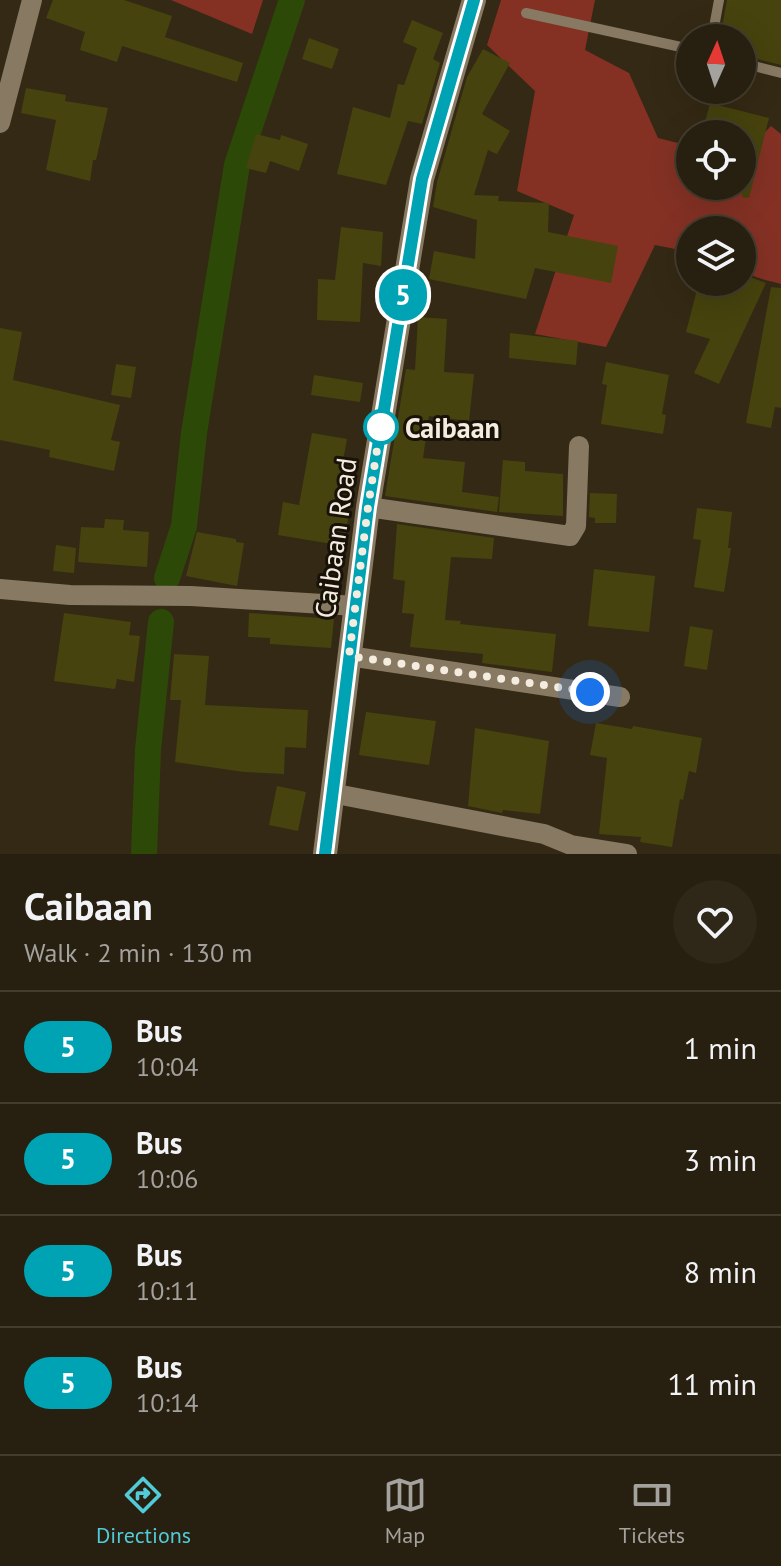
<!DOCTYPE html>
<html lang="en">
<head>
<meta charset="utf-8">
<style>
	:root { --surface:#271f0f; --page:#2f2718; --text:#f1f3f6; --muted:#a4a29e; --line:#433d2f; --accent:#52cbd9 }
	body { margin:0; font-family:"PT Sans",sans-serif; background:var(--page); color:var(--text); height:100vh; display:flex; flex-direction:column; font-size:30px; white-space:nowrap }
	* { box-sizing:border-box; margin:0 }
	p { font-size:26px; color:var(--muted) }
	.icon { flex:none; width:44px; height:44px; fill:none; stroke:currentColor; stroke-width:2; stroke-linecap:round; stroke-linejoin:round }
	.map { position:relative; height:854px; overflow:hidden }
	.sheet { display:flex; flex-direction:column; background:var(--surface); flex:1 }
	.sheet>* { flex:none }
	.badge { padding:0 16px; border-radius:26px; font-size:28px; line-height:52px }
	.needle { width:52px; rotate:3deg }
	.tools { position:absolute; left:676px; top:24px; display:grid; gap:16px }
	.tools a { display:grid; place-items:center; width:80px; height:80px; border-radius:50%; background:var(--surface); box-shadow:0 8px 32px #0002,0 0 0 2px var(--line); font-size:40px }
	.you { position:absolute; width:40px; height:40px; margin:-20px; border:6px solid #fff; border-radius:50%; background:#1a73e8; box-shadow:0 0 0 12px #1a73e833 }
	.map>.badge { position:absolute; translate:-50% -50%; box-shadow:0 0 0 4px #fff }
	.round { display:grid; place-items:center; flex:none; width:84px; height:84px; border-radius:42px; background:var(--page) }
	.summary { display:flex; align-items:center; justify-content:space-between; height:136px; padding:0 24px }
	h1 { font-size:38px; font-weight:800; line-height:60px }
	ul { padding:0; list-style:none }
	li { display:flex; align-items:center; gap:24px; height:112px; padding:0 24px; border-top:2px solid var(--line) }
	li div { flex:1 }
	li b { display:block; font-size:30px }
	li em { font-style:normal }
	li .badge { min-width:88px; font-weight:700; text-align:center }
	.tabs { display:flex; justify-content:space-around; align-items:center; height:112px; border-top:2px solid var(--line); background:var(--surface); font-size:22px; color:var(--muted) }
	.tabs a { display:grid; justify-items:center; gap:4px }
	.tabs .active { color:var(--accent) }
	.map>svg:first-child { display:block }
	.green { fill:#843124 }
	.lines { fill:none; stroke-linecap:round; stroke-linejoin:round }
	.canal { stroke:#2d4908; stroke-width:26 }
	.building { fill:#46430e }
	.lane { stroke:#877962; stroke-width:10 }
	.street { stroke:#877962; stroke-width:20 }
	.secondary { stroke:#877962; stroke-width:24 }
	.line-casing { stroke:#fff; stroke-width:18 }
	.line { stroke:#00a3b4; stroke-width:12 }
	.walk { stroke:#f4ecdf; stroke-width:8; stroke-dasharray:0 14.4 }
	.stop-dot { fill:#fff; stroke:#00a3b4; stroke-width:4 }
	.labels { text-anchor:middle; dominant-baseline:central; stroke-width:6; stroke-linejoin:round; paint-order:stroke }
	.stop-label { font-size:28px; font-weight:bold; fill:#f4ecdf; stroke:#181209; text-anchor:start }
	.street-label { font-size:28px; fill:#f4ecdf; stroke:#181209 }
</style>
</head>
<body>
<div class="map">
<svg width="781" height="854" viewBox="0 0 781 854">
	<rect width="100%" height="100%" fill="#342914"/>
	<path class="green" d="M 171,0 L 263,0 L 252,34 Z
		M 501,0 L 595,0 L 585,50 L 629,73 L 658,138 L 690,146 L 690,186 L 742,186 L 742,156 L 771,126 L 781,134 L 781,284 C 737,273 742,274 742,230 L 690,230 L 690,252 L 655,245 L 606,347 L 535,334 L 574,215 L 517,191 L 535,91 L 487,45 Z"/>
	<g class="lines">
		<path class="canal" d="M 167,578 L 184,526 L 194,433 L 237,165 L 292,0
			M 144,854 L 148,750 L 161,622"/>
	</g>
	<path class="building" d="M 53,0 L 124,0 L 172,16 L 165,37 L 243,63 L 237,82 L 122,46 L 117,62 L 80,50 L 85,32 L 46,18 Z
		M 727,0 L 781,0 L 781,65 L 742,55 L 742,38 L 720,38 Z
		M 412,20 L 443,33 L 433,59 L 440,63 L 422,124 L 408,121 L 386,185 L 337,174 L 353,107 L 390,118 L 398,84 L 404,85 L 417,48 L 403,42 Z
		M 309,38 L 339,49 L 332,69 L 302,59 Z
		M 483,49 L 510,63 L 482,114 L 510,131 L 497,154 L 488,150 L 474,195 L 499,196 L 498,201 L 549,203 L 548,232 L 618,246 L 611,283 L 535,268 L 526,299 L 429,279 L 434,251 L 475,259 L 477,220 L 433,207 L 437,182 L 467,77 Z
		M 26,88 L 66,95 L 65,101 L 108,108 L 96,160 L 93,160 L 90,181 L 46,170 L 56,120 L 21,113 Z
		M 710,103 L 769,118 L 749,198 L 742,197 L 742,134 L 702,134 Z
		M 256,134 L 280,140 L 281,135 L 308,144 L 299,171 L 270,161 L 266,173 L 246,168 Z
		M 341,227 L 383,232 L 381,266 L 363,263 L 360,322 L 317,320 L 318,279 L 335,280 Z
		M 742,274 L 766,283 L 719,384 L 694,373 L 710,339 L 686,332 L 699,282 L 742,282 Z
		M 771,287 L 781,288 L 781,408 L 775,407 L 771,428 L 746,423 Z
		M 418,317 L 447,319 L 444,372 L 474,374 L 469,421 L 429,416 L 423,458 L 465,462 L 462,492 L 499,497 L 497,512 L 385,496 L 406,369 L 415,370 Z
		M 0,328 L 22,332 L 13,380 L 120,405 L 111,440 L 120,442 L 114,471 L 49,457 L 50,450 L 0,440 Z
		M 510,333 L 578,341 L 576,365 L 509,358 Z
		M 606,362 L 669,375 L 662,414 L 666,415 L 663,434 L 601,424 L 607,385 L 602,384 Z
		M 116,364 L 136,367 L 131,398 L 111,395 Z
		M 314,375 L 363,383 L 360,402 L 311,395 Z
		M 312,433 L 347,439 L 334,510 L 349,513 L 344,546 L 278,535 L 283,502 L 299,505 Z
		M 503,460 L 525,462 L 525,471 L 563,474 L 563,516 L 499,512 Z
		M 590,493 L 617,494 L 616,523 L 595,523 L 595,518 L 589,517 Z
		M 697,508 L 732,512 L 728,548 L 731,548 L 724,592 L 694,587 L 701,540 L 693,539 Z
		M 105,519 L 124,520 L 123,530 L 149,532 L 147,567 L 78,562 L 81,527 L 104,528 Z
		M 397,524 L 494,538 L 492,559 L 451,557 L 445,620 L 461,621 L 460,624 L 556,634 L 552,672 L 482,663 L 483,654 L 410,647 L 414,614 L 402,613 L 405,581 L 393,579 Z
		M 197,532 L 236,539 L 236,542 L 244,543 L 237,586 L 186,576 Z
		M 56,545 L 76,548 L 74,573 L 53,571 Z
		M 594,569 L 655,576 L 649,632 L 588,626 Z
		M 64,613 L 131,622 L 129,635 L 140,636 L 134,682 L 117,679 L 115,689 L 54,681 Z
		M 249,613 L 334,619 L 331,648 L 270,644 L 270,638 L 248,637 Z
		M 690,626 L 713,630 L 707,670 L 684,666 Z
		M 174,654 L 209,656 L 205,705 L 308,710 L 306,748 L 285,747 L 284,774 L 244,772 L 175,762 L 181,700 L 170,700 Z
		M 366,712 L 436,721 L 429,765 L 359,755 Z
		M 596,723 L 632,729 L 633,726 L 702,738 L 696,773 L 689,771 L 683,800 L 680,799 L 672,847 L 640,842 L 641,837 L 599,834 L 607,758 L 590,755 Z
		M 475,728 L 549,741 L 540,814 L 503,810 L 502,813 L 468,806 Z
		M 277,786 L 306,792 L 298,831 L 269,825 Z"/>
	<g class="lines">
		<path class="lane" d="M 526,13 L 690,49
			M 712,38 L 719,0
			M 742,63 L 781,73"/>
		<path class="street" d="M 0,123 L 32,0
			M 368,507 L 570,536 L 576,526 L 579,446
			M 0,589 L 70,595 L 191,596 L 356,606
			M 349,656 L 620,697
			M 331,793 L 544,834 L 571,845 L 627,854"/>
		<path class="secondary" d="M 325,854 L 368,507 L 422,179 L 474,0"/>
	</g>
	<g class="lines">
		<g class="line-casing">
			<path id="line" d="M 325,854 L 368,507 L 422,179 L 474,0"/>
		</g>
		<use href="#line" class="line"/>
		<path class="walk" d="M 381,427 L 382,418 L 368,507 L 349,656 L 590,692"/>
	</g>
	<circle class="stop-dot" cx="381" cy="427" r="16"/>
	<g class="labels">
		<g class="stop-label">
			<text x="405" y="427">Caibaan</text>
		</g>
		<g class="street-label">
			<text transform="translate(335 538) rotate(-82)">Caibaan Road</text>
		</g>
	</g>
</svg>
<div class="tools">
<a><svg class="needle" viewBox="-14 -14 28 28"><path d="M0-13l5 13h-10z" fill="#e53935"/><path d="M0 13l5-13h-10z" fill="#a4a29e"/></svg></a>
<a><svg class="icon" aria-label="locate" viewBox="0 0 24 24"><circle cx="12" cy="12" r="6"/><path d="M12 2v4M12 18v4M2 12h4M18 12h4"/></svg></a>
<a><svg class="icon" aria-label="layers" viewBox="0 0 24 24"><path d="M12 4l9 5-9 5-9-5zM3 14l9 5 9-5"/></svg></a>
</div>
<div class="you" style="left:590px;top:692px"></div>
<b class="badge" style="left:403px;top:295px;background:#00a3b4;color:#fff">5</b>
</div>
<section class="sheet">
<div class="summary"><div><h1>Caibaan</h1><p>Walk · 2 min · 130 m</p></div><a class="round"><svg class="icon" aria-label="heart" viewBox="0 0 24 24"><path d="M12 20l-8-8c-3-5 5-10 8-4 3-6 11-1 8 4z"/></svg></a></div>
<ul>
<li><span class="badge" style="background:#00a3b4;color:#fff">5</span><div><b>Bus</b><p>10:04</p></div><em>1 min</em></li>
<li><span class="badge" style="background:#00a3b4;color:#fff">5</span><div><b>Bus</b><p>10:06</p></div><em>3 min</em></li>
<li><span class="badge" style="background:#00a3b4;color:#fff">5</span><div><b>Bus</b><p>10:11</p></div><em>8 min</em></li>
<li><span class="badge" style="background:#00a3b4;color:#fff">5</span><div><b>Bus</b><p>10:14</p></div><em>11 min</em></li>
</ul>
</section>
<nav class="tabs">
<a class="active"><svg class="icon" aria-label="directions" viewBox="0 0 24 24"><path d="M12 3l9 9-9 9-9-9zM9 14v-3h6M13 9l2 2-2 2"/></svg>Directions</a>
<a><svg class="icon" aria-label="map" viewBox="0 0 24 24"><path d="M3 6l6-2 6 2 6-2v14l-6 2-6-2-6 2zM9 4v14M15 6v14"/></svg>Map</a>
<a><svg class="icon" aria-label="tickets" viewBox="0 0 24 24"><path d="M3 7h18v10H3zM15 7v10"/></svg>Tickets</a>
</nav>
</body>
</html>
